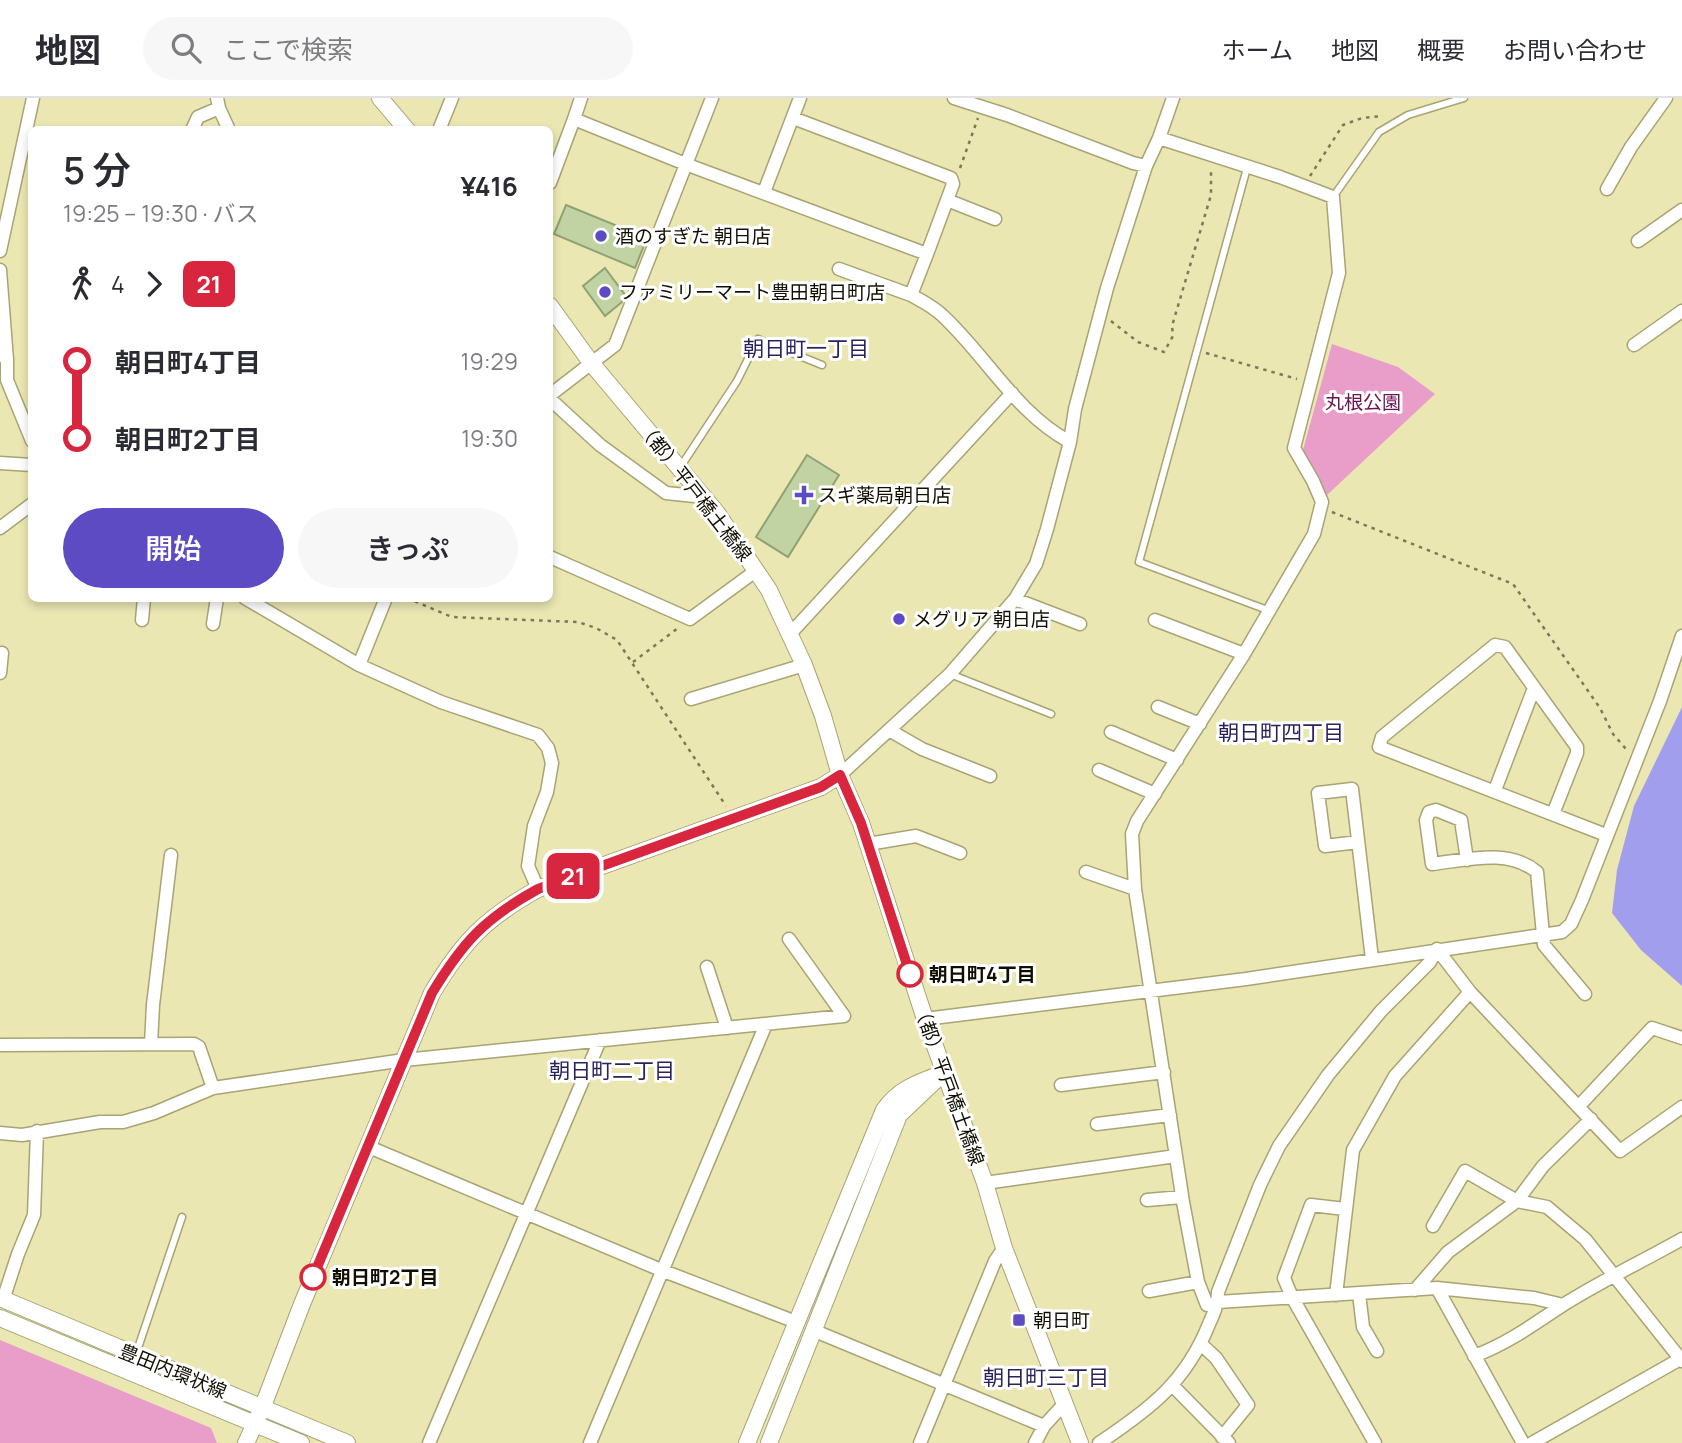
<!DOCTYPE html>
<html lang="ja">
<head>
<meta charset="utf-8">
<style>
	:root { --surface:#fff; --page:#f7f7f7; --text:#2b2b33; --muted:#7c7c81; --line:#e1e1e2; --accent:#5d4bc4 }
	body { margin:0; font-family:Manrope,"Noto Sans JP",sans-serif; background:var(--page); color:var(--text); height:100vh; display:flex; flex-direction:column; font-size:26px; white-space:nowrap }
	* { box-sizing:border-box; margin:0 }
	p { font-size:23px; color:var(--muted) }
	.icon { flex:none; width:38px; height:38px; fill:none; stroke:currentColor; stroke-width:2; stroke-linecap:round; stroke-linejoin:round }
	.map { position:relative; flex:1; overflow:hidden }
	.sheet { position:absolute; left:28px; top:28px; width:525px; height:476px; display:flex; flex-direction:column; background:var(--surface); border-radius:10px; box-shadow:0 4px 10px #0003 }
	.sheet>* { flex:none }
	.badge { padding:0 14px; border-radius:10px; font-size:24px; line-height:46px }
	.map>.badge { position:absolute; translate:-50% -50%; box-shadow:0 0 0 4px #fff }
	.legs { display:flex; align-items:center; gap:10px; height:77px; padding:0 35px; font-size:23px }
	.legs p { margin-inline-start:auto }
	.overview { display:flex; align-items:center; justify-content:space-between; height:119px; padding:0 35px }
	h1 { font-size:38px; font-weight:600; line-height:52px }
	.action { display:flex; gap:14px; margin-top:auto; padding:14px 35px }
	.action a { flex:1; height:80px; border-radius:42px; background:var(--accent); color:#fff; font-size:28px; font-weight:600; line-height:80px; text-align:center }
	.action a+a { background:var(--page); color:var(--text) }
	ul { padding:0 35px; list-style:none }
	li { display:flex; align-items:center; gap:24px; height:77px; font-size:26px }
	li i { display:grid; place-items:center; width:10px; height:100%; margin:0 9px; background:currentColor }
	li i::after { content:''; width:18px; height:18px; margin:-9px; border:5px solid; border-radius:50%; background:var(--surface) }
	li p { margin-inline-start:auto }
	li:first-child i { background:linear-gradient(#0000 50%,currentColor 0) }
	li:last-child i { background:linear-gradient(currentColor 50%,#0000 0) }
	header { display:flex; align-items:center; gap:42px; box-sizing:border-box; height:98px; padding:0 35px; background:var(--surface); border-bottom:2px solid var(--line) }
	header strong { font-size:33px }
	nav { display:flex; gap:38px; margin-inline-start:auto; font-size:24px }
	.search { width:490px; height:63px; background:var(--page); display:flex; align-items:center; gap:18px; box-sizing:border-box; padding:0 24px; border-radius:38px; color:var(--muted); font-size:26px }
	.map>svg:first-child { display:block }
	.green { fill:#e99dc9 }
	.water { fill:#a19fed }
	.building { fill:#c1d3a3; stroke:#90a173; stroke-width:2 }
	.lines { fill:none; stroke-linecap:round; stroke-linejoin:round }
	.service-casing { stroke:#a8a473; stroke-width:9 }
	.minor-casing { stroke:#a8a473; stroke-width:15 }
	.tertiary-casing { stroke:#a8a473; stroke-width:18 }
	.path { stroke:#7b7958; stroke-width:2.5; stroke-dasharray:3.5 5; stroke-linecap:butt }
	.service { stroke:#fff; stroke-width:6 }
	.minor { stroke:#fff; stroke-width:12 }
	.tertiary { stroke:#fff; stroke-width:16 }
	.line-1-casing { stroke:#fff; stroke-width:16 }
	.line-1 { stroke:#d7263d; stroke-width:10 }
	.poi-dot { fill:#5d4bc4; stroke:#fff; stroke-width:2.5 }
	.stop-1-dot { fill:#fff; stroke:#d7263d; stroke-width:3.5 }
	.labels { text-anchor:middle; dominant-baseline:central; stroke-width:6; stroke-linejoin:round; paint-order:stroke }
	.poi-label { font-size:19px; fill:#100f00; stroke:#fff; text-anchor:start }
	.park-label { font-size:19px; fill:#701252; stroke:#fff }
	.street-label { font-size:19px; fill:#100f00; stroke:#fff }
	.stop-label { font-size:19px; font-weight:bold; fill:#100f00; stroke:#fff; text-anchor:start }
	.neighbourhood-label { font-size:21px; fill:#2a225c; stroke:#fff }
</style>
</head>
<body>
<header>
<strong>地図</strong>
<div class="search"><svg class="icon" aria-label="search" viewBox="0 0 24 24"><circle cx="10" cy="10" r="6"/><path d="M15 15l6 6"/></svg>ここで検索</div>
<nav><a>ホーム</a><a>地図</a><a>概要</a><a>お問い合わせ</a></nav>
</header>
<div class="map">
<svg width="1682" height="1345" viewBox="0 0 1682 1345">
	<rect width="100%" height="100%" fill="#eae7b3"/>
	<path class="green" d="M 1332,246 L 1398,269 L 1435,296 L 1327,397 L 1303,352 Z
		M 0,1242 L 211,1330 L 217,1345 L 0,1345 Z"/>
	<path class="water" d="M 1682,609 L 1682,888 L 1641,852 L 1612,815 L 1617,772 L 1634,708 Z"/>
	<path class="building" d="M 566,107 L 647,140 L 635,170 L 554,136 Z
		M 605,170 L 625,197 L 622,204 L 605,218 L 583,188 Z
		M 807,357 L 839,377 L 788,459 L 756,439 Z"/>
	<g class="lines">
		<g class="service-casing">
			<path id="service" d="M 1247,70 L 1139,464 L 1270,513
				M 1333,99 L 1379,34 L 1408,17 L 1464,0
				M 681,368 L 737,283 L 758,241 L 822,267
				M 950,576 L 1051,616
				M 136,1256 L 182,1119"/>
		</g>
		<g class="minor-casing">
			<path id="minor" d="M 217,0 L 219,10 L 229,32
				M 954,0 L 1007,17 L 1133,65 L 1146,68
				M 793,20 L 951,80 L 953,86 L 927,156
				M 574,21 L 581,0
				M 192,32 L 198,19 L 219,10
				M 439,32 L 452,0
				M 1159,40 L 1280,79 L 1333,99 L 1339,175 L 1294,350 L 1313,383 L 1322,404 L 1314,436 L 1244,556 L 1137,723 L 1132,736 L 1135,791 L 1183,1104 L 1198,1184 L 1207,1207 L 1218,1204 L 1437,1190 L 1534,1200 L 1563,1207
				M 550,85 L 574,21 L 688,67 L 927,156 L 911,197 C 922,203 934,209 943,218 C 986,258 1017,316 1070,344
				M 1607,91 L 1631,49 L 1666,0
				M 764,94 L 800,0
				M 947,102 L 995,121
				M 1638,143 L 1682,112
				M 0,153 L 33,0
				M 839,171 L 911,197
				M 0,172 L 7,262
				M 1634,247 L 1682,213
				M 0,255 L 7,262 L 7,282 L 32,343
				M 550,297 L 615,247 L 712,0
				M 550,301 L 600,347 L 666,395 L 704,399
				M 0,365 L 32,367
				M 0,430 L 32,406
				M 550,459 L 690,521 L 757,472
				M 245,500 L 359,567 L 441,604 L 538,637 L 548,650 L 552,665 L 547,694 L 534,728 L 528,768 L 538,791
				M 1015,501 L 1080,526
				M 142,522 L 144,500
				M 1155,522 L 1244,556
				M 213,526 L 217,500
				M 790,536 L 1012,295
				M 359,567 L 386,500
				M 0,575 L 2,555
				M 691,601 L 804,567
				M 1158,609 L 1200,626
				M 889,632 L 922,651 L 990,678
				M 1111,634 L 1177,662
				M 1099,672 L 1155,696
				M 840,677 L 950,576 L 1015,501 L 1036,466 L 1047,431 L 1070,344 L 1075,311 L 1107,190 L 1146,68 L 1159,40 L 1173,0
				M 1495,692 L 1534,590
				M 1553,716 L 1577,655 L 1577,649 L 1505,549 L 1495,547 L 1382,639 L 1379,649 L 1606,737
				M 1358,744 L 1325,748 L 1318,695 L 1352,691 L 1372,861
				M 868,746 L 916,738 L 960,755
				M 1467,762 L 1461,722 L 1436,712 L 1429,714 L 1426,722 L 1432,766 C 1467,762 1508,750 1537,774 L 1544,847 L 1585,896
				M 1086,774 L 1135,791
				M 1437,851 L 1470,894 L 1620,1053 L 1682,1009
				M 707,869 L 727,930
				M 925,921 L 1246,881 L 1562,834 L 1571,826 L 1582,802 L 1660,603 L 1682,538
				M 151,946 L 153,907 L 171,757
				M 0,947 L 194,946 L 199,949 L 213,990
				M 1061,987 L 1164,974
				M 1579,1008 L 1652,930 L 1682,940
				M 1097,1026 L 1170,1017
				M 0,1035 L 22,1037 L 100,1024 L 123,1024 L 154,1015 L 213,990 L 404,962 L 844,918 L 789,841
				M 369,1049 L 661,1172 L 796,1224
				M 985,1085 L 1176,1058
				M 1147,1102 L 1182,1099
				M 1345,1111 L 1311,1107 L 1284,1180 L 1292,1199 L 1375,1345
				M 1433,1128 L 1465,1073 L 1517,1103 L 1543,1068 L 1591,1021
				M 1437,1190 L 1523,1345
				M 1415,1192 L 1448,1154 L 1517,1103 L 1547,1109 L 1585,1141 L 1682,1263
				M 1149,1193 L 1198,1184
				M 1359,1196 L 1363,1229 L 1377,1253
				M 1336,1197 L 1353,1052 L 1395,978 L 1470,894
				M 3,1202 L 18,1156 L 34,1117 L 37,1033
				M 815,1233 L 1044,1328
				M 1201,1246 L 1216,1260 L 1248,1307 L 1222,1339
				M 1474,1258 C 1507,1246 1534,1226 1563,1207 C 1601,1183 1643,1163 1682,1141
				M 1173,1288 L 1229,1345
				M 429,1345 L 600,942
				M 590,1345 L 766,926
				M 920,1345 L 995,1163 L 1004,1150
				M 1035,1345 L 1044,1328 L 1065,1305
				M 1099,1345 C 1150,1311 1186,1284 1209,1226 C 1214,1215 1218,1206 1218,1194 L 1260,1087 L 1279,1048 L 1328,977 L 1381,913 L 1430,864 L 1437,851
				M 1532,1345 L 1682,1260"/>
		</g>
		<g class="tertiary-casing">
			<path id="tertiary" d="M 380,0 L 407,32
				M 550,208 L 592,266 L 717,415 L 769,492 L 804,567 L 823,618 L 840,677 L 861,725 L 925,921 L 985,1085 L 1004,1150 L 1080,1345
				M 0,1200 L 347,1345
				M 0,1220 L 301,1345
				M 246,1345 L 263,1308 L 302,1206 L 432,895 C 462,844 486,820 538,791 L 821,689 L 840,677
				M 747,1345 L 884,1012 C 899,990 920,984 944,975
				M 769,1345 L 899,1017 L 936,982"/>
		</g>
		<path class="path" d="M 960,70 L 978,20
			M 1310,78 L 1343,27 L 1362,20 L 1383,18
			M 1111,223 L 1138,244 L 1164,254 L 1173,238 L 1172,228 L 1211,97 L 1211,71
			M 1206,255 L 1297,281
			M 1332,414 L 1513,486 L 1600,610 L 1613,636 L 1626,651
			M 407,500 L 452,519 L 578,524 L 596,530 L 617,542 L 726,708
			M 633,564 L 678,530"/>
		<use href="#service" class="service"/>
		<use href="#minor" class="minor"/>
		<use href="#tertiary" class="tertiary"/>
	</g>
	<g class="lines">
		<g class="line-1-casing">
			<path id="line-1" d="M 313,1179 L 432,895 C 463,844 485,820 538,791 L 821,689 L 840,677 L 861,725 L 910,876"/>
		</g>
		<use href="#line-1" class="line-1"/>
	</g>
	<g class="poi-dot">
		<circle cx="601" cy="138" r="7"/>
		<circle cx="605" cy="194" r="7"/>
		<path d="M800.5 386.5h7v7h7v7h-7v7h-7v-7h-7v-7h7z"/>
		<circle cx="899" cy="521" r="7"/>
		<rect x="1012" y="1215" width="14" height="14" rx="3.5"/>
	</g>
	<g class="stop-1-dot">
		<circle cx="910" cy="876" r="12"/>
		<circle cx="313" cy="1179" r="12"/>
	</g>
	<g class="labels">
		<g class="poi-label">
			<text x="615" y="138">酒のすぎた 朝日店</text>
			<text x="619" y="194">ファミリーマート豊田朝日町店</text>
			<text x="818" y="397">スギ薬局朝日店</text>
			<text x="913" y="521">メグリア 朝日店</text>
			<text x="1033" y="1222">朝日町</text>
		</g>
		<g class="park-label">
			<text x="1363" y="304">丸根公園</text>
		</g>
		<g class="street-label">
			<text transform="translate(695 393) rotate(52)">（都）平戸橋土橋線</text>
			<text transform="translate(949 986) rotate(70)">（都）平戸橋土橋線</text>
			<text transform="translate(173 1273) rotate(22)">豊田内環状線</text>
		</g>
		<g class="stop-label">
			<text x="929" y="876">朝日町4丁目</text>
			<text x="332" y="1179">朝日町2丁目</text>
		</g>
		<g class="neighbourhood-label">
			<text x="806" y="250">朝日町一丁目</text>
			<text x="1281" y="634">朝日町四丁目</text>
			<text x="612" y="972">朝日町二丁目</text>
			<text x="1046" y="1279">朝日町三丁目</text>
		</g>
	</g>
</svg>
<b class="badge" style="left:573px;top:778px;background:#d7263d;color:#fff">21</b>
<section class="sheet">
<div class="overview"><div><h1>5 分</h1><p>19:25 – 19:30 · バス</p></div><b>¥416</b></div>
<div class="legs"><svg class="icon" aria-label="walk" viewBox="0 0 24 24"><circle cx="13" cy="4" r="2"/><path d="M13 8l-2 6 4 7M11 14l-3 7M7 12l3-4h3l4 4"/></svg>4<svg class="icon" aria-label="forward" viewBox="0 0 24 24"><path d="M9 5l7 7-7 7"/></svg><b class="badge" style="background:#d7263d;color:#fff">21</b></div>
<ul>
<li><i style="color:#d7263d"></i><b>朝日町4丁目</b><p>19:29</p></li>
<li><i style="color:#d7263d"></i><b>朝日町2丁目</b><p>19:30</p></li>
</ul>
<div class="action"><a>開始</a><a>きっぷ</a></div>
</section>
</div>
</body>
</html>
